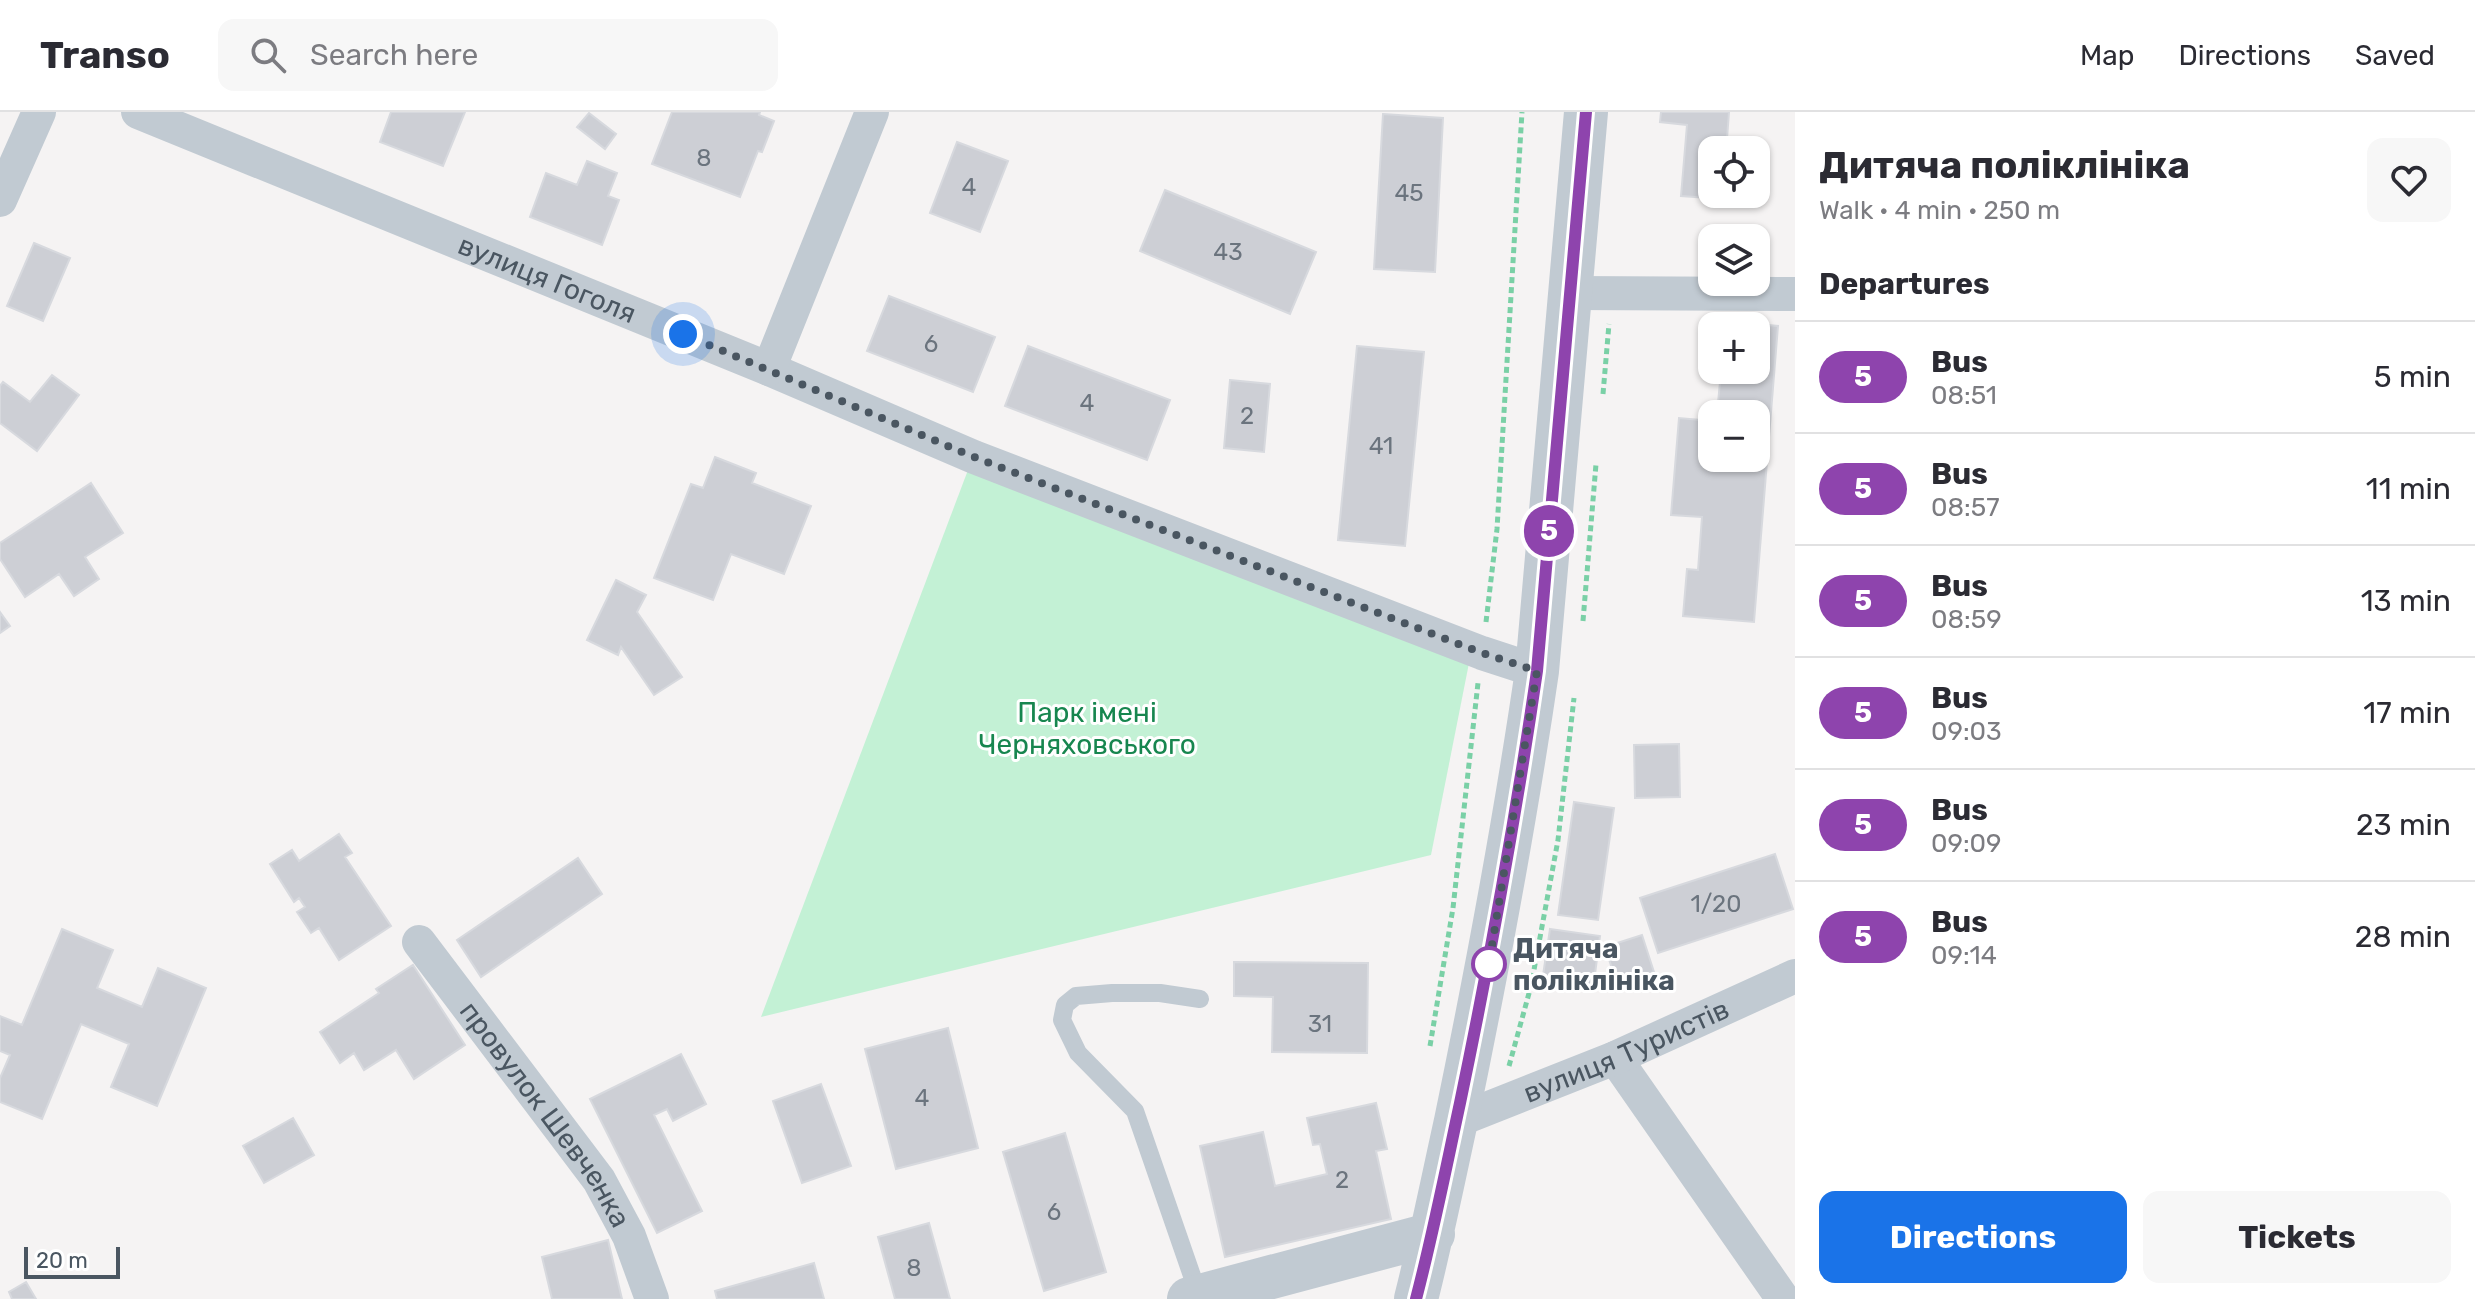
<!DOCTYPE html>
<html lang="en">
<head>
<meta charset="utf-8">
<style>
	:root { --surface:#fff; --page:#f7f7f7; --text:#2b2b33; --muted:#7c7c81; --line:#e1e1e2; --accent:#1a73e8 }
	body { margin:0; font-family:Rubik,sans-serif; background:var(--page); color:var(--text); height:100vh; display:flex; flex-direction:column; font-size:30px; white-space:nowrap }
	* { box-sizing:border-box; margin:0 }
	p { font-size:26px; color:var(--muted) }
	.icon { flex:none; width:44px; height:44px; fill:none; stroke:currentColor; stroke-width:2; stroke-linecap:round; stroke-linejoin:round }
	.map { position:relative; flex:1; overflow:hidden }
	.side { display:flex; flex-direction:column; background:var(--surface); width:680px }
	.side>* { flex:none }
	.badge { padding:0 16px; border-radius:26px; font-size:28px; line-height:52px }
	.tools { position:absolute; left:1698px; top:24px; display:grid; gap:16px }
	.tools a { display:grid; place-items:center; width:72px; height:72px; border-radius:16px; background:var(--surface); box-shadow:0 2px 6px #0004; font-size:40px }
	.scale { position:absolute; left:24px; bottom:20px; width:96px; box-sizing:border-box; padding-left:8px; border:4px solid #4a5661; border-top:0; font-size:22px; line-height:28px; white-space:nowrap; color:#4a5661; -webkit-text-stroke:6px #fff; paint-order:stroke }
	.you { position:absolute; width:40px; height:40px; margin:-20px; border:6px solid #fff; border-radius:50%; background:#1a73e8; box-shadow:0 0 0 12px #1a73e833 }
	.map>.badge { position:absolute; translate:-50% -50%; box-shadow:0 0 0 4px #fff }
	h2 { padding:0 24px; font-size:30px; line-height:72px }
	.round { display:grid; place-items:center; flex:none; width:84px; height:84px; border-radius:16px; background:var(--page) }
	.headline { display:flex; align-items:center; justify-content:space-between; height:136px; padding:0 24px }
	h1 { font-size:38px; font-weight:700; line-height:60px }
	.button { display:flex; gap:16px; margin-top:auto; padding:16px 24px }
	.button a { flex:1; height:92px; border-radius:16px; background:var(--accent); color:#fff; font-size:32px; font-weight:700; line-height:92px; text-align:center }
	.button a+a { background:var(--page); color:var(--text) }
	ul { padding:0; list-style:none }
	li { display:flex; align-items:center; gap:24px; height:112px; padding:0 24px; border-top:2px solid var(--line) }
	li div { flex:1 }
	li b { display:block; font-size:30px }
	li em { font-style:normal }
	li .badge { min-width:88px; font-weight:700; text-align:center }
	header { display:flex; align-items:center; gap:48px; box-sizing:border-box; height:112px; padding:0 40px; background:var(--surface); border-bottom:2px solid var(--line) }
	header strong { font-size:38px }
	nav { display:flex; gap:44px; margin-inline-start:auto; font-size:28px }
	.search { width:560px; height:72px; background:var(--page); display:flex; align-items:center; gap:20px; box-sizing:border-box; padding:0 28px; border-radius:16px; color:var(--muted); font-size:30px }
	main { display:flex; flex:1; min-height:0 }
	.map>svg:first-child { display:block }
	.green { fill:#c3f1d5 }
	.building { fill:#cdcfd5; stroke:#d7d9de; stroke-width:2 }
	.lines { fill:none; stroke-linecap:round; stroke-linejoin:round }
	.path { stroke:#7ad0a6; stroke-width:5; stroke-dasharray:6 4; stroke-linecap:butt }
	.service { stroke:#c1cad2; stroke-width:18 }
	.minor { stroke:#c1cad2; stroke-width:34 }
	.tertiary { stroke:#c1cad2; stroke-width:44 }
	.line-casing { stroke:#fff; stroke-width:18 }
	.line { stroke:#8e44ad; stroke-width:12 }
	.walk { stroke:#4a5661; stroke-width:8; stroke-dasharray:0 14.4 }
	.stop-dot { fill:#fff; stroke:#8e44ad; stroke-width:4 }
	.labels { text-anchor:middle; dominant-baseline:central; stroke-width:6; stroke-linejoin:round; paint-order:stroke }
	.number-label { font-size:24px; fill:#6b747e }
	.street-label { font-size:28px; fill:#4a5661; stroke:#fff }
	.park-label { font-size:28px; fill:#17864f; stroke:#fff }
	.stop-label { font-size:28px; font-weight:bold; fill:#4a5661; stroke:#fff; text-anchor:start }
</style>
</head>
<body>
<header>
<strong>Transo</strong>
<div class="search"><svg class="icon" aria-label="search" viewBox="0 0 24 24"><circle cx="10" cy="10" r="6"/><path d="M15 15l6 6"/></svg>Search here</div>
<nav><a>Map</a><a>Directions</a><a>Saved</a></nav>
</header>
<main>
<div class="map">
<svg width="1795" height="1187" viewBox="0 0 1795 1187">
	<rect width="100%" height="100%" fill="#f5f3f3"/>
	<path class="green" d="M 968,358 L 1471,541 L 1431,743 L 761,905 Z"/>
	<path class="building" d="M 391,0 L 465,0 L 443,54 L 380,30 Z
		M 672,0 L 760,0 L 759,3 L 774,9 L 762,40 L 758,39 L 740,85 L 652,52 Z
		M 1661,0 L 1729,0 L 1727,27 L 1742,29 L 1742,38 L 1712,38 L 1712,82 L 1738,82 L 1737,88 L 1681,84 L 1687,13 L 1660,10 Z
		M 589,1 L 616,22 L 605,37 L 577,15 Z
		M 1383,2 L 1443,6 L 1435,160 L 1374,157 Z
		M 957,30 L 1008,49 L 980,120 L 930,101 Z
		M 587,49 L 617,61 L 608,84 L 619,88 L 602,133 L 530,105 L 546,61 L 577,73 Z
		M 1165,78 L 1316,140 L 1290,202 L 1140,139 Z
		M 34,131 L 70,146 L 43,209 L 7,194 Z
		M 889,184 L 995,225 L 973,280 L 867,239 Z
		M 1713,208 L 1778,214 L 1754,510 L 1683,504 L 1687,457 L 1698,458 L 1702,405 L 1671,403 L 1679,306 L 1712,309 L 1712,346 L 1756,346 L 1756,302 L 1717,302 L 1721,259 L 1709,258 L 1712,221 L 1712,258 L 1756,258 L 1756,214 L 1713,214 Z
		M 1028,234 L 1170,288 L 1147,348 L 1005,294 Z
		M 1357,234 L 1424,240 L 1405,434 L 1338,428 Z
		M 52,263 L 79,283 L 37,339 L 0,311 L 0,274 L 3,270 L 30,290 Z
		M 1230,268 L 1270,272 L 1264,340 L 1224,336 Z
		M 715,345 L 756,361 L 752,371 L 811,394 L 784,462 L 731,442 L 713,488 L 654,466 L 691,372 L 703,376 Z
		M 91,371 L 123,421 L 85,445 L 99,467 L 74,484 L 59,462 L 25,485 L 0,447 L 0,431 Z
		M 616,468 L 646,483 L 637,500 L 682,565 L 654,583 L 621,535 L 618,543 L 587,528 Z
		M 0,500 L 10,514 L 0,521 Z
		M 1679,632 L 1680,685 L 1635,686 L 1634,633 Z
		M 1574,690 L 1614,696 L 1598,808 L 1558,803 Z
		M 339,722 L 352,741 L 345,745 L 391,814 L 339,848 L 319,816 L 311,821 L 297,800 L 305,795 L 299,786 L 294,790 L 270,752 L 292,738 L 299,749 Z
		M 1775,742 L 1793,797 L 1658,841 L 1640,786 Z
		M 578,746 L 602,782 L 481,865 L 457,828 Z
		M 62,817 L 113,838 L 97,876 L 142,895 L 158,856 L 206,876 L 157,994 L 111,975 L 129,932 L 81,912 L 42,1007 L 0,990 L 0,966 L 10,943 L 0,939 L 0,904 L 22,913 Z
		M 1550,817 L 1600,824 L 1593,877 L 1542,870 Z
		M 1642,823 L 1654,860 L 1617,872 L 1605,835 Z
		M 1234,850 L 1368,851 L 1367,941 L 1272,940 L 1273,885 L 1234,884 Z
		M 413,853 L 465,933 L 414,967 L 396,938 L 364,958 L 354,941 L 340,951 L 320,920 L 379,881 L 376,877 Z
		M 948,916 L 978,1036 L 896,1057 L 865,937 Z
		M 681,942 L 706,992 L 673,1009 L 667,997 L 654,1003 L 702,1099 L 657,1121 L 590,987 Z
		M 821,972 L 851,1054 L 802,1071 L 773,989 Z
		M 1376,991 L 1387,1037 L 1376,1039 L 1391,1107 L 1225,1145 L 1200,1034 L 1263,1020 L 1275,1074 L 1327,1062 L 1320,1032 L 1313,1033 L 1307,1006 Z
		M 293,1006 L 314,1043 L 264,1071 L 243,1034 Z
		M 1065,1021 L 1106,1160 L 1044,1179 L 1003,1040 Z
		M 929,1111 L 950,1187 L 895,1187 L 878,1125 Z
		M 608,1128 L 622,1187 L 552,1187 L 542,1145 Z
		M 814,1151 L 824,1187 L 717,1187 L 715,1179 Z
		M 26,1170 L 36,1187 L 12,1187 L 9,1180 Z"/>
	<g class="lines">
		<path class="path" d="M 1603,282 L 1609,212
			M 1583,509 L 1596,352
			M 1486,510 L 1497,417 L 1522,0
			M 1430,934 L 1453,796 L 1478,571
			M 1509,954 L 1531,874 L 1558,728 L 1574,586"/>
		<path class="service" d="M 1199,1184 L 1135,999 L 1078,941 L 1062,908 L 1065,893 L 1076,884 L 1112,881 L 1160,881 L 1200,887"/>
		<g class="minor">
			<path id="s1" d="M 138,0 L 769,257 L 974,345 L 1482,541 L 1537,559"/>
			<path d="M 0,88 L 39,0"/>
			<path d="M 1571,181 L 1795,182"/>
			<path d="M 769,257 L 872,0"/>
			<path id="s2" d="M 419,830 L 599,1068 L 629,1124 L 652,1187"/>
			<path d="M 1615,946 L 1783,1187"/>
			<path id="s3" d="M 1456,1009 L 1615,946 L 1795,864"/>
		</g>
		<path class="tertiary" d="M 1189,1187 L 1433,1122
			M 1416,1187 C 1431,1128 1443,1068 1456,1009 C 1487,859 1515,710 1537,559 L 1586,0"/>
	</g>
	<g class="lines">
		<g class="line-casing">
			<path id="line" d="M 1416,1187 C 1433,1122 1446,1056 1460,991 C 1490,847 1516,704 1537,559 L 1586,0"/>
		</g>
		<use href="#line" class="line"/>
		<path class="walk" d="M 683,222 L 974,345 L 1482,541 L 1537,559 L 1489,852"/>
	</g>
	<circle class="stop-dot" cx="1489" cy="852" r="16"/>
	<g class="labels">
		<g class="number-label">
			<text x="704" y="46">8</text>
			<text x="969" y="75">4</text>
			<text x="1409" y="81">45</text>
			<text x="1228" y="140">43</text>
			<text x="931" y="232">6</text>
			<text x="1087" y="291">4</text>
			<text x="1247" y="304">2</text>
			<text x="1381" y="334">41</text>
			<text x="1716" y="792">1/20</text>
			<text x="1320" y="912">31</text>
			<text x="922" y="986">4</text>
			<text x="1342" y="1068">2</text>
			<text x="1054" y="1100">6</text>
			<text x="914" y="1156">8</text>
		</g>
		<g class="street-label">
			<text stroke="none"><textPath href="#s1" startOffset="442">вулиця Гоголя</textPath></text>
			<text stroke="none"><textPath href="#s3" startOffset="184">вулиця Туристів</textPath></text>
			<text stroke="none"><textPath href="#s2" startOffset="214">провулок Шевченка</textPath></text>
		</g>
		<g class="park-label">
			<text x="1087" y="600">Парк імені<tspan x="1087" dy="32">Черняховського</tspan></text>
		</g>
		<g class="stop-label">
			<text x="1513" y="836">Дитяча<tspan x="1513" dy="32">поліклініка</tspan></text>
		</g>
	</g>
</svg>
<div class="tools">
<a><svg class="icon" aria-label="locate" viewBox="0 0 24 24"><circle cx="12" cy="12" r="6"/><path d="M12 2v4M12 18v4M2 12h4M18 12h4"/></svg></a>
<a><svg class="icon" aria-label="layers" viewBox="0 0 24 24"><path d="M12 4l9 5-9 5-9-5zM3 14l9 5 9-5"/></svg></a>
<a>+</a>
<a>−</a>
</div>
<div class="scale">20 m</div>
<div class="you" style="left:683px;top:222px"></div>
<b class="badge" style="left:1549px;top:419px;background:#8e44ad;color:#fff">5</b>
</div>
<section class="side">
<div class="headline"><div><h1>Дитяча поліклініка</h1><p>Walk · 4 min · 250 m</p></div><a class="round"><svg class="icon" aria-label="heart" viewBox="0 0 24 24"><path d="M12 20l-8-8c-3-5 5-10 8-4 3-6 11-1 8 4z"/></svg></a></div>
<h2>Departures</h2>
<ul>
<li><span class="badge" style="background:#8e44ad;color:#fff">5</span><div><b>Bus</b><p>08:51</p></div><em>5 min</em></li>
<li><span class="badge" style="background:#8e44ad;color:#fff">5</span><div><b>Bus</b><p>08:57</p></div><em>11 min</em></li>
<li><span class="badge" style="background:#8e44ad;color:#fff">5</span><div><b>Bus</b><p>08:59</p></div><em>13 min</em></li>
<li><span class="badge" style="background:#8e44ad;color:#fff">5</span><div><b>Bus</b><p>09:03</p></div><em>17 min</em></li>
<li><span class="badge" style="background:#8e44ad;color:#fff">5</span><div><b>Bus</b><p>09:09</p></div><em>23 min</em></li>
<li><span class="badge" style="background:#8e44ad;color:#fff">5</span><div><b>Bus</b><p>09:14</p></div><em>28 min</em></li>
</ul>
<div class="button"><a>Directions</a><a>Tickets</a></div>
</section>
</main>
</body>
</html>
